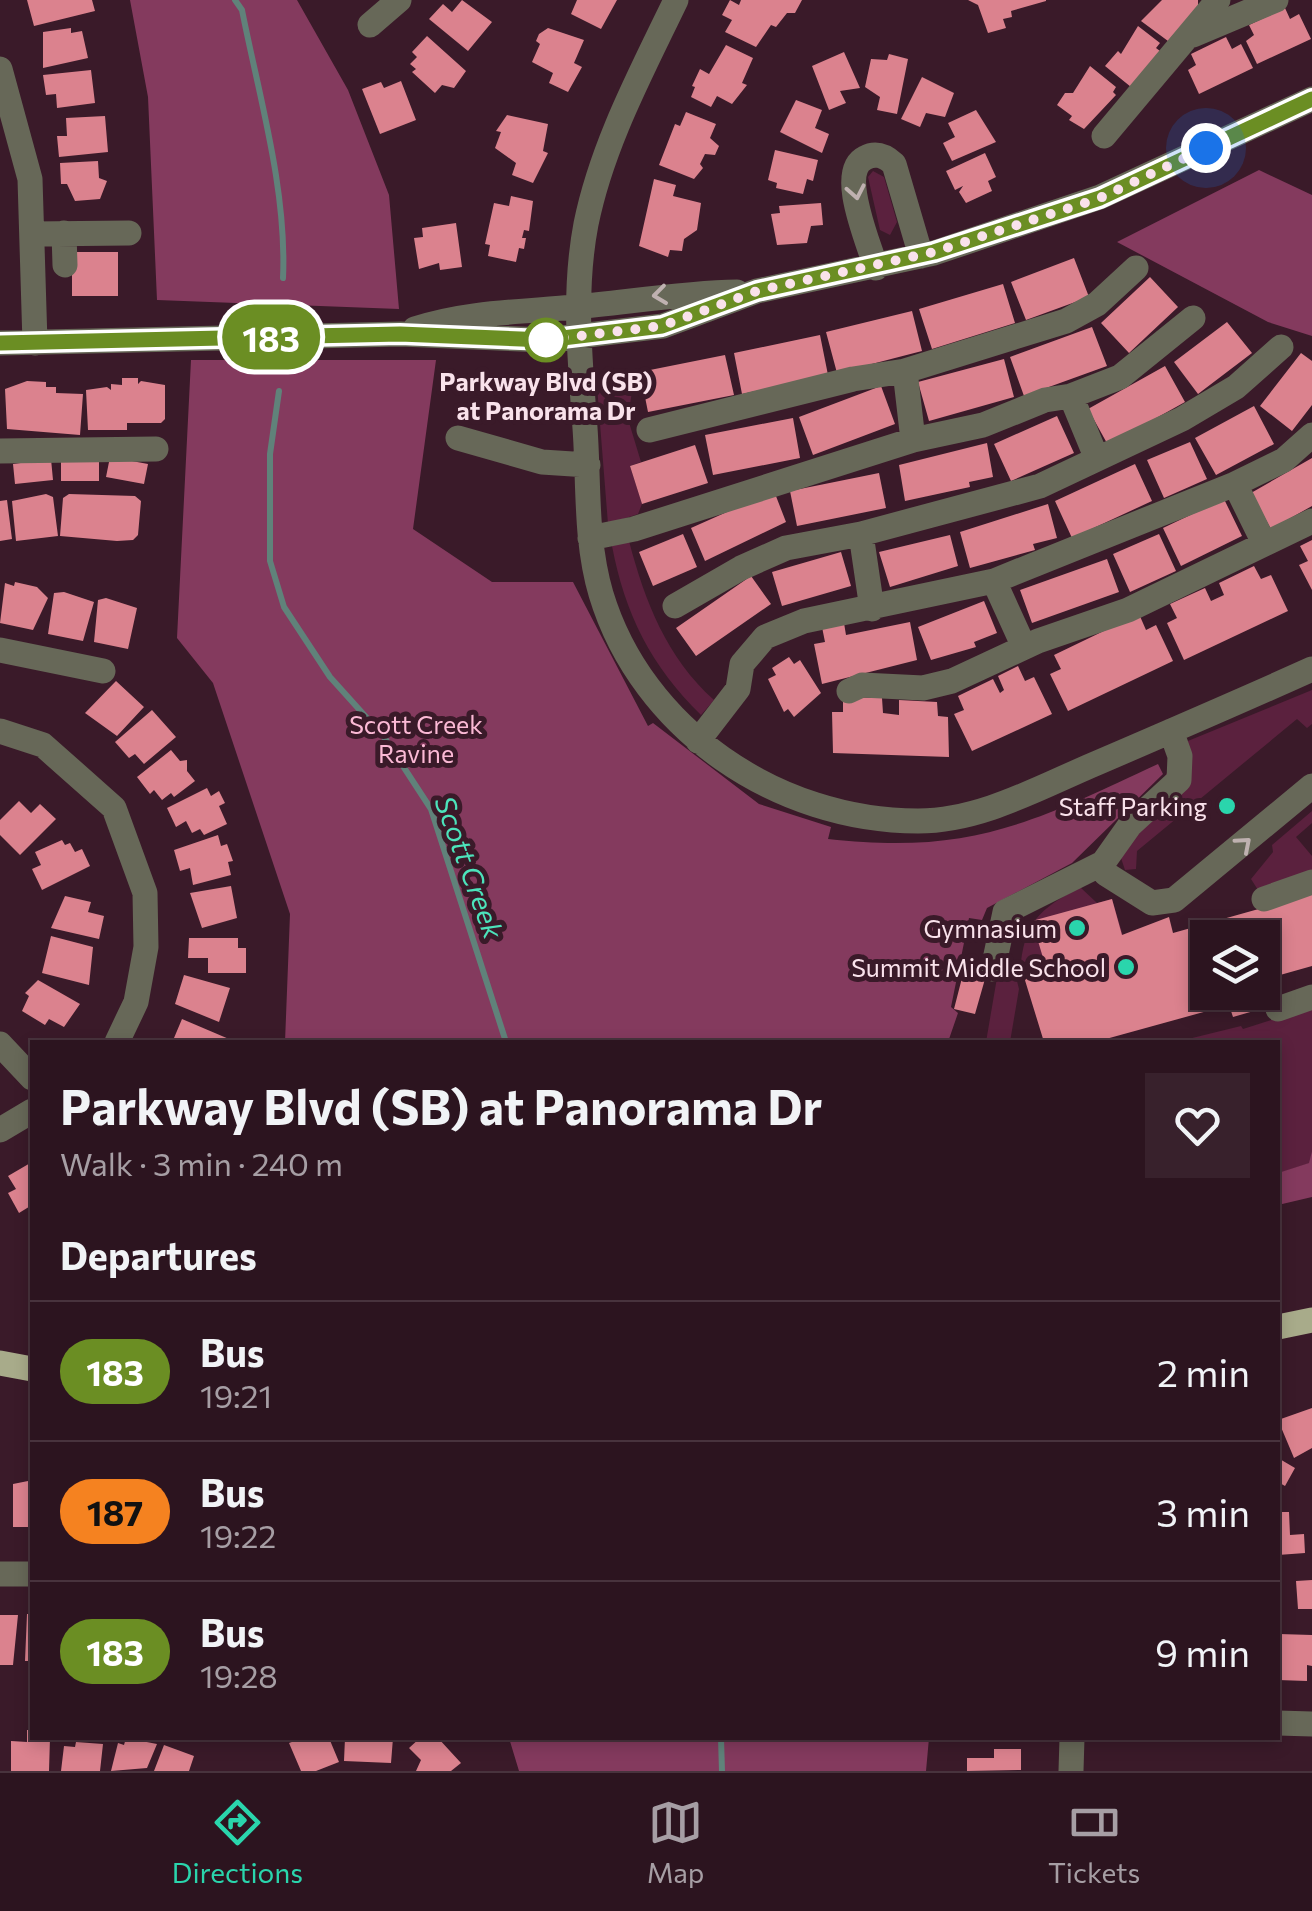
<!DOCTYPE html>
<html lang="en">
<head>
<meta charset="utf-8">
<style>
	:root { --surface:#2c141f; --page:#38212c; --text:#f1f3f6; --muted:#a69ea4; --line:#48333d; --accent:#2ad5ac }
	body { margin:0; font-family:Commissioner,sans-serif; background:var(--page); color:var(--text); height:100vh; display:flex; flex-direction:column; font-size:38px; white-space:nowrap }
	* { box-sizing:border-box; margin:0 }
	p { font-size:32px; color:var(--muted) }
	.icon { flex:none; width:55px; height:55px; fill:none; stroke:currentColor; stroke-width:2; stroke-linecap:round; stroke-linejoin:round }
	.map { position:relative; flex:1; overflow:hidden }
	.panel { position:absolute; left:30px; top:1040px; width:1250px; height:700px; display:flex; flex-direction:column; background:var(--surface); border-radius:0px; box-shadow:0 5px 15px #0003,0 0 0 2px var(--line) }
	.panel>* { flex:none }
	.badge { padding:0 20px; border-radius:32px; font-size:35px; line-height:65px }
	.fabs { position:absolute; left:1190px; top:920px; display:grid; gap:20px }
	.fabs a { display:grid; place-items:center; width:90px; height:90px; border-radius:0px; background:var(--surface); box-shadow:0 5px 15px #0003,0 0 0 2px var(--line); font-size:50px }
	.you { position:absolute; width:50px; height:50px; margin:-25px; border:8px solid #fff; border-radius:50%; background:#1a73e8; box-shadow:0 0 0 15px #1a73e833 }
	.map>.badge { position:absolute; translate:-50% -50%; box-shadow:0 0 0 5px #fff }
	h2 { padding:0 30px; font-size:38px; line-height:90px }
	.round { display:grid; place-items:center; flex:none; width:105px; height:105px; border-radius:0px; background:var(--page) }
	.headline { display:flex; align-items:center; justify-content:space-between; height:170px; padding:0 30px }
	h1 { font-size:48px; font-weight:700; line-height:75px }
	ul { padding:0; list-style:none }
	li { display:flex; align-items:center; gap:30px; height:140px; padding:0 30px; border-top:2px solid var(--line) }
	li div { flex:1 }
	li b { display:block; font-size:38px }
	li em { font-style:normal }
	li .badge { min-width:110px; font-weight:700; text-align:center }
	.tab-bar { display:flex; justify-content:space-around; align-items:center; height:140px; border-top:2px solid var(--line); background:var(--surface); font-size:28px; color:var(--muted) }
	.tab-bar a { display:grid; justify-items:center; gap:5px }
	.tab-bar .selected { color:var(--accent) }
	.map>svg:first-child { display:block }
	.green { fill:#5b213e }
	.forest { fill:#843a5e }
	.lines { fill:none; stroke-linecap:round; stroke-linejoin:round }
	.stream { stroke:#60827a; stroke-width:6 }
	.building { fill:#db828e; fill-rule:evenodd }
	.minor { stroke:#676858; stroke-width:25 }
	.major { stroke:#a8ab8a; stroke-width:25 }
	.oneway { stroke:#bfb1b0 }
	.line-casing { stroke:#fff; stroke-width:22 }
	.line { stroke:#6b8e23; stroke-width:15 }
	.walk { stroke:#f9e2eb; stroke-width:10; stroke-dasharray:0 18 }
	.stop-dot { fill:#fff; stroke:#6b8e23; stroke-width:5 }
	.poi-dot { fill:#2ad5ac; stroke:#3a1a29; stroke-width:4 }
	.labels { text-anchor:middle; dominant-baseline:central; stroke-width:10; stroke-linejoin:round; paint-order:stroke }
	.stop-label { font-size:25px; font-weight:bold; fill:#f9e2eb; stroke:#3a1a29 }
	.park-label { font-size:25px; fill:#fbb9d5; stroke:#3a1a29 }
	.poi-label { font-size:25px; fill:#f9e2eb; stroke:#3a1a29; text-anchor:end }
	.water-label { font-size:28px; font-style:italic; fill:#4ce3bb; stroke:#3a1a29 }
</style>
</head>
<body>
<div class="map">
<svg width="1312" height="1771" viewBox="0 0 1312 1771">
	<rect width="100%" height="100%" fill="#3a1a29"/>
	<path class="green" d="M 873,171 L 884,177 L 897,222 L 890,235 L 880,230 L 868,177 Z
		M 626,374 L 632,391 L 628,419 L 641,462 L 630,466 L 642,504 L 638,514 L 608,524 L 597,386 L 619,385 Z
		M 629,541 C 645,602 667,658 714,700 L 701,715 C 651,666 625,614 612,546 Z
		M 1312,690 L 1312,724 L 1307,728 L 1297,719 L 1137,851 L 1136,869 L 1125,870 L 1121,858 L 1183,743 Z
		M 1312,811 L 1312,823 L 1296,837 L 1312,856 L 1312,873 L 1258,890 L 1251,879 L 1273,852 L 1272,845 Z
		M 1080,887 L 1097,903 L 1112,899 L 1127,949 L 1047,971 L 1045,966 L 1020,972 C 1024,921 1039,910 1080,887 Z
		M 999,966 L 1014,969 L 1019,989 L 1010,1042 L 986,1042 Z
		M 1312,1007 L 1312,1151 L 1310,1163 L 1282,1172 L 1278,1159 L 1278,1042 L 1176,1042 L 1241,1026 L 1243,1029 Z"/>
	<path class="forest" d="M 130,0 L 297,0 L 348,90 L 389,195 L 399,309 L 157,300 L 148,97 Z
		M 1259,170 L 1312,195 L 1312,336 L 1268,322 L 1117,242 Z
		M 191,360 L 436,360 L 413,529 L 492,582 L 573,582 L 648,726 L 653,723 L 759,804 L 831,827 L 828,839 C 970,855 1032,823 1158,764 L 1163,774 L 1072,863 L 987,908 L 982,920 L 969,918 L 951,1007 L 958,1013 L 948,1042 L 285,1042 L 290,914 L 213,683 L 177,638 Z
		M 1312,1151 L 1312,1197 L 1278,1205 L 1278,1173 L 1309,1163 Z
		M 509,1738 L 929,1738 L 926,1771 L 519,1771 Z"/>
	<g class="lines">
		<path class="stream" d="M 235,0 L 242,10 C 259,96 287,190 283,278
			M 279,391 L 270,454 L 270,561 L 284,607 L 330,677 L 384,737 L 431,809 L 506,1042
			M 721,1738 L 722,1771"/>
	</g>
	<path class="building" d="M 27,0 L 92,0 L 95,11 L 34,26 Z
		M 462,0 L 492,22 L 468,51 L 429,19 L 443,4 L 452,12 Z
		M 577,0 L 617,0 L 601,29 L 571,14 Z
		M 730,0 L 739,5 L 741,0 L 802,0 L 795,13 L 787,13 L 776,27 L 771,25 L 756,47 L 725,32 L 732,20 L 722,15 Z
		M 968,0 L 1046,0 L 1046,1 L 1011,11 L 1012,17 L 1003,19 L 1006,28 L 988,33 L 978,5 Z
		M 1162,0 L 1198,0 L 1198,7 L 1168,41 L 1141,21 Z
		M 1285,8 L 1290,19 L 1299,14 L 1311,39 L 1257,64 L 1246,41 L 1254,35 L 1249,25 Z
		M 1138,26 L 1160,43 L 1156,48 L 1164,54 L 1131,87 L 1105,66 L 1118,51 L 1121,54 Z
		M 71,28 L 71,33 L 82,31 L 88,58 L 43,68 L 43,32 Z
		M 548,28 L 584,40 L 574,63 L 582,67 L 568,92 L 549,83 L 553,73 L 532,62 L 540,44 L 536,41 L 539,34 Z
		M 427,36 L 466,71 L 454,88 L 442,85 L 435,93 L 412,72 L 416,69 L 410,64 L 417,57 L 412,52 Z
		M 1226,37 L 1232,49 L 1241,44 L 1253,68 L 1199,94 L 1188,70 L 1196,65 L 1191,54 Z
		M 726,45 L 753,58 L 742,83 L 747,85 L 732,104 L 717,96 L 711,107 L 691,97 L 695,87 L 692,86 L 700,69 L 709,74 Z
		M 844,52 L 860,88 L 840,91 L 846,103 L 829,110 L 812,66 Z
		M 889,54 L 908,59 L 897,114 L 877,110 L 880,97 L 865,87 L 871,59 L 887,60 Z
		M 1090,66 L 1116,87 L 1113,92 L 1116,95 L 1084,129 L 1069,120 L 1072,116 L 1057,105 L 1065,93 L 1073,93 Z
		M 91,70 L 95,103 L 57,108 L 56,94 L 46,95 L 43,75 Z
		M 922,77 L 954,93 L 945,117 L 926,113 L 920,127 L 901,119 Z
		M 401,81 L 416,120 L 380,134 L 362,89 L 381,82 L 384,88 Z
		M 796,100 L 822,110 L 815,128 L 829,134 L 822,153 L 780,132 Z
		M 976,110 L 996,142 L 952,161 L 943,143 L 955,137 L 948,123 Z
		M 686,112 L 716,124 L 710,138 L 719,146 L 715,155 L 705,154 L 700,164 L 703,168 L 694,179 L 659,165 L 675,124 L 680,126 Z
		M 507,115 L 548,124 L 543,151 L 548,153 L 533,183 L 512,175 L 516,163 L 495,148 L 501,132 L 496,131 Z
		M 105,116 L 108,152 L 59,157 L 57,136 L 67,136 L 66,118 Z
		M 775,150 L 818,160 L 813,181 L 807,179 L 803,194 L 776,188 L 777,183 L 768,180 Z
		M 985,153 L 996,177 L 988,181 L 992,191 L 966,203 L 959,192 L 963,186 L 955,190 L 946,171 Z
		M 98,161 L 99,178 L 107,181 L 100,199 L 75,201 L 67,184 L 61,184 L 60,163 Z
		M 654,179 L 676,185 L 673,196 L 701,203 L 697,230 L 684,239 L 682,251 L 670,250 L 668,257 L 639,246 Z
		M 511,196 L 533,201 L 529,231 L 524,230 L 522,238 L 526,238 L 524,249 L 519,248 L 516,262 L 488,256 L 490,245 L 485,244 L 494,203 L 509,206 Z
		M 821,203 L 823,225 L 811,226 L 807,243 L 777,245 L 771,214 L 780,213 L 779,206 Z
		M 456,223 L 462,267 L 440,270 L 439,263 L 419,269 L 414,238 L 423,237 L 422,228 Z
		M 72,252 L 118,252 L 118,296 L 72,296 Z
		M 1074,258 L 1089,297 L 1026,320 L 1011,282 Z
		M 1150,277 L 1178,307 L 1129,353 L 1101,323 Z
		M 1003,284 L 1015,323 L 932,349 L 919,309 Z
		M 912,311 L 922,351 L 837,373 L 826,332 Z
		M 1227,322 L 1252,353 L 1198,394 L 1174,362 Z
		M 1092,327 L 1107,366 L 1024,396 L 1010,357 Z
		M 820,335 L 828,375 L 742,394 L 734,353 Z
		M 1301,353 L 1312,361 L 1312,405 L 1292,431 L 1260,406 Z
		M 725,355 L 734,395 L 648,412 L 640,372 Z
		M 1004,359 L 1014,397 L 929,421 L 918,382 Z
		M 1165,366 L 1185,402 L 1108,445 L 1088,409 Z
		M 122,378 L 138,378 L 138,384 L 141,381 L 165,385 L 165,419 L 161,423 L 127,423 L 127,430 L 88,430 L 86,390 L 107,387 L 111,390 L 111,384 L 122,385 Z
		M 27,381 L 46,382 L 46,387 L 56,387 L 56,393 L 83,394 L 80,435 L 7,429 L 5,389 Z
		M 881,386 L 895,424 L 813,455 L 799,417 Z
		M 1254,406 L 1274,444 L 1216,475 L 1195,438 Z
		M 1057,416 L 1074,453 L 1011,481 L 994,444 Z
		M 793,418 L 800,458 L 713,475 L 705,435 Z
		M 1190,442 L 1207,479 L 1164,498 L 1147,460 Z
		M 987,443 L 993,477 L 969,482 L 970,487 L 905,501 L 899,465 Z
		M 695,445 L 708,483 L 642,504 L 630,466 Z
		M 110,457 L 148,464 L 144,484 L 106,477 Z
		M 1312,458 L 1312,506 L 1271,529 L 1251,493 Z
		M 51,459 L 53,480 L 15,484 L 13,464 Z
		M 61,460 L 99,460 L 99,481 L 61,481 Z
		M 1135,464 L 1152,501 L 1072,538 L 1055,501 Z
		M 879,473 L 886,508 L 797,526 L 790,491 Z
		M 774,491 L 786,522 L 705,561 L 691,528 Z
		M 46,494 L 53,497 L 58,536 L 16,541 L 12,501 Z
		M 69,494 L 135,496 L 141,501 L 138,535 L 133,540 L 117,541 L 60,536 L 63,498 Z
		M 1224,499 L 1242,536 L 1181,566 L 1163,528 Z
		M 7,500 L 12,539 L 0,541 L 0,501 Z
		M 1048,504 L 1057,538 L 1033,544 L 1035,550 L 970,568 L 960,532 Z
		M 683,534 L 697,567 L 653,586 L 639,552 Z
		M 1159,534 L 1176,571 L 1130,592 L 1113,554 Z
		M 950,535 L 958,566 L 890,587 L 879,552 Z
		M 1312,540 L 1312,590 L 1299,565 L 1308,561 L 1300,546 Z
		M 841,552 L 851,586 L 782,606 L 772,572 Z
		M 1107,559 L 1119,592 L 1032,623 L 1020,590 Z
		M 1254,566 L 1261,579 L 1271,575 L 1288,611 L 1184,660 L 1167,623 L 1177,618 L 1170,604 L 1205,588 L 1211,601 L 1224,595 L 1219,583 Z
		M 751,576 L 771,604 L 696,656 L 676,628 Z
		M 15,582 L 37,587 L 48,598 L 33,630 L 0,623 L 5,583 L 14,586 Z
		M 64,592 L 94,602 L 83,641 L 48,634 L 54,593 Z
		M 106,598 L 137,608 L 128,649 L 94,642 L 98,600 Z
		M 984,601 L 997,633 L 974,642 L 976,647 L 931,660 L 918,627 Z
		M 1139,614 L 1146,630 L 1156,625 L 1173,661 L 1068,711 L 1050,674 L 1061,669 L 1054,655 Z
		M 910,622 L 917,660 L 822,684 L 814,644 L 825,642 L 822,627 L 844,623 L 846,635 Z
		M 789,657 L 794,664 L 800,660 L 821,693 L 794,717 L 788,709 L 784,712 L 768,679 L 776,675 L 772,668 Z
		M 1018,666 L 1025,681 L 1034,677 L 1052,714 L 972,751 L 954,714 L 964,710 L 958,696 L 993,679 L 1000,693 L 1004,690 L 998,676 Z
		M 116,681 L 144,707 L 117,736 L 85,713 Z
		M 843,697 L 882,698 L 883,713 L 899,715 L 899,700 L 937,702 L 938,716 L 948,717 L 949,757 L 833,753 L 832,712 L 843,712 Z
		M 152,710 L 176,737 L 144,764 L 135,754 L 129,758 L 115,742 Z
		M 171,750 L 180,761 L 187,760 L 187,771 L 195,781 L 174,797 L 171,793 L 162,800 L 154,790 L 150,794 L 137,777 Z
		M 207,788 L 211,796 L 219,791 L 225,803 L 219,806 L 227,824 L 204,835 L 200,829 L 192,833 L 186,821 L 176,827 L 167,808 Z
		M 19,801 L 31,813 L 40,804 L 56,819 L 20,855 L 0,835 L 0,820 Z
		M 218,835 L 221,846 L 227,844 L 233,861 L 228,862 L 231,875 L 193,885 L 190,868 L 180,871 L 174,850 Z
		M 62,840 L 65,845 L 70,843 L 75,852 L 82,849 L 90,866 L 42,890 L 32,869 L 41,865 L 35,852 Z
		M 231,886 L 237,918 L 202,928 L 190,893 Z
		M 1312,894 L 1312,966 L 1273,977 L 1281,1003 L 1233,1017 L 1229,1005 L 1095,1042 L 1044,1042 L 1024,977 L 1047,971 L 1032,921 L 1112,899 L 1122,935 L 1169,917 L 1173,933 ZM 1208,938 L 1262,938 L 1262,992 L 1208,992 Z
		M 65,896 L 91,902 L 88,912 L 104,916 L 99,939 L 51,928 Z
		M 51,936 L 93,947 L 89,985 L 42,973 Z
		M 189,938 L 238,938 L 238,948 L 246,948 L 246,973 L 208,973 L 208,958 L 188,958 Z
		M 963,974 L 985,979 L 975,1014 L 954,1009 Z
		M 184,975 L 230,988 L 219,1022 L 175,1004 Z
		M 38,980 L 80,1004 L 64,1027 L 49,1019 L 45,1025 L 22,1011 L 29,996 L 25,993 Z
		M 182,1019 L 236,1042 L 182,1042 L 174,1038 Z
		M 32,1162 L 32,1205 L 19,1213 L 8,1193 L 16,1189 L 8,1176 Z
		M 1312,1408 L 1312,1448 L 1294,1458 L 1278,1420 Z
		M 1278,1458 L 1295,1468 L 1285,1486 L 1278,1482 Z
		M 28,1481 L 32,1481 L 32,1527 L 13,1527 L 13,1484 Z
		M 1278,1512 L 1289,1512 L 1290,1535 L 1304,1534 L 1305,1553 L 1278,1555 Z
		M 1312,1580 L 1312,1609 L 1298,1609 L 1296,1581 Z
		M 27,1614 L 32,1614 L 32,1661 L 25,1661 Z
		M 0,1615 L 18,1615 L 13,1665 L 0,1665 Z
		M 1279,1634 L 1312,1635 L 1312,1666 L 1307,1665 L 1307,1681 L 1278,1680 Z
		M 27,1730 L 32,1730 L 32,1738 L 50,1738 L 49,1771 L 11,1771 L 11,1741 L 27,1742 Z
		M 126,1738 L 157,1744 L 147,1768 L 111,1771 L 118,1743 L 124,1745 Z
		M 303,1738 L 329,1738 L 339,1762 L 316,1771 L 301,1771 L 289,1743 Z
		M 345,1738 L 393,1738 L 391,1763 L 344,1761 Z
		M 420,1738 L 438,1738 L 461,1763 L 451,1771 L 416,1771 L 421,1760 L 409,1748 Z
		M 76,1742 L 103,1744 L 100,1771 L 61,1771 L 64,1746 L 75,1747 Z
		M 164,1745 L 194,1756 L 189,1771 L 154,1771 Z
		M 994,1749 L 1021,1749 L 1021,1770 L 967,1771 L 967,1758 L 994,1758 Z"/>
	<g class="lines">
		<path class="minor" d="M 676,0 C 641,73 602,145 586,224 C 573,292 580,360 585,428 C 589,483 585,540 601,594 C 642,730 778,821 918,821 C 981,821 1040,787 1097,763 C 1169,732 1241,701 1312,669
			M 370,25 L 399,0
			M 1193,35 L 1276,0
			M 0,69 L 30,179 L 35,343
			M 1104,136 L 1218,0
			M 64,233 L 65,265
			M 32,234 L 129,233
			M 876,268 C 869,243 837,172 865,158 C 876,152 885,156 894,164 L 921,256
			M 415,329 C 467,312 521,312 575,307 C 629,302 682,293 737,292
			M 0,343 L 401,334 L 546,340 L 663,326 L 757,291 L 934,253 L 1100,197 L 1312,99
			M 905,371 L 913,440
			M 1071,396 L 1097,459
			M 649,430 L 853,379 L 905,371 L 1066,321 L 1097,304 L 1136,268
			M 458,438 L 542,462 L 588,465
			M 0,451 L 156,449
			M 1235,484 L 1264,543
			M 861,534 L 872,609
			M 590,538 L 634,529 L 913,440 L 983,425 L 1045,400 L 1071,396 L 1120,377 L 1193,318
			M 994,581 L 1024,647
			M 675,606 L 741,568 L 786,548 L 861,534 L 1040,486 L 1182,419 L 1236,387 L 1281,347
			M 0,650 L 103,671
			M 849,691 L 862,685 L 923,688 L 952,681 L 1038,641 L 1128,610 L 1312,521
			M 0,731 L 43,745 L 114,808 L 145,893 L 146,947 L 136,1002 L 117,1042
			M 1171,731 L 1180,756 L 1179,780 L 1130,825 L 1103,863 L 1106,874 L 1152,903 L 1174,900 L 1312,786
			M 698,741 L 738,689 L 742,664 L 765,637 L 804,621 L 994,581 L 1235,484 L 1284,460 L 1312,435
			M 1264,899 L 1312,882
			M 993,969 L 1005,912 L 1103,863
			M 1278,1009 L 1312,997
			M 0,1044 L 32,1078
			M 0,1130 L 32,1111
			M 0,1574 L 32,1574
			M 1278,1723 L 1312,1724
			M 1071,1771 L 1072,1738"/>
		<path class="major" d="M 1278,1327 L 1312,1320
			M 0,1363 L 32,1369"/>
	</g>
	<defs><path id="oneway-chevron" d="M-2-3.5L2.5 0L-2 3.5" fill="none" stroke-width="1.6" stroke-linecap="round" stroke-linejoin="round" transform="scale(2.5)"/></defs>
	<g class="oneway">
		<use href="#oneway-chevron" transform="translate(856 192) rotate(79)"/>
		<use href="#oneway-chevron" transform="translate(660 295) rotate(173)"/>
		<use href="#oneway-chevron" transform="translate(1244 844) rotate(-41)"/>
	</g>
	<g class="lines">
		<g class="line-casing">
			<path id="line" d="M 0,343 L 400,334 L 546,340 L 662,326 L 757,291 L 934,252 L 1100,198 L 1312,99"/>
		</g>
		<use href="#line" class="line"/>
		<path class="walk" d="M 546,340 L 662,326 L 757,291 L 934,252 L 1100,198 L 1206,148"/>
	</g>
	<circle class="stop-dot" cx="546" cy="340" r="20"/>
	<g class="poi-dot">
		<circle cx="1227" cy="806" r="10"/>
		<circle cx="1077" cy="928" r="10"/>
		<circle cx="1126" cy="967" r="10"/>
	</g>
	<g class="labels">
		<g class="stop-label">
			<text x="546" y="381">Parkway Blvd (SB)<tspan x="546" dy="29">at Panorama Dr</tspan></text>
		</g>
		<g class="park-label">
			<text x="416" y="724">Scott Creek<tspan x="416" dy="29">Ravine</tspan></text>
		</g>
		<g class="poi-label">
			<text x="1207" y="806">Staff Parking</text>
			<text x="1057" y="928">Gymnasium</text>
			<text x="1106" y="967">Summit Middle School</text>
		</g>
		<g class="water-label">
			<text transform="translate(470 867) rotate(70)">Scott Creek</text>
		</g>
	</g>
</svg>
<div class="fabs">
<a><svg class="icon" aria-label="layers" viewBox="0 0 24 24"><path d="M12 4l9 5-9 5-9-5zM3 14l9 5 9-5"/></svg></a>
</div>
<div class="you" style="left:1206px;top:148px"></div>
<b class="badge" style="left:271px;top:337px;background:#6b8e23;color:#fff">183</b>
<section class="panel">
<div class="headline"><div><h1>Parkway Blvd (SB) at Panorama Dr</h1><p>Walk · 3 min · 240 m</p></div><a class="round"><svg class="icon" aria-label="heart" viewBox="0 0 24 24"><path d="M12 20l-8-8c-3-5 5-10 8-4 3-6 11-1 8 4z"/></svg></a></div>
<h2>Departures</h2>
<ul>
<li><span class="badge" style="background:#6b8e23;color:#fff">183</span><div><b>Bus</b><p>19:21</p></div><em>2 min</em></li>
<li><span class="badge" style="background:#f58220;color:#111">187</span><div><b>Bus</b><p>19:22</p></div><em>3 min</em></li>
<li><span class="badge" style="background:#6b8e23;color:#fff">183</span><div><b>Bus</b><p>19:28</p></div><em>9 min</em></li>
</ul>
</section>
</div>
<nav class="tab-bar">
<a class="selected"><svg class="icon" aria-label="directions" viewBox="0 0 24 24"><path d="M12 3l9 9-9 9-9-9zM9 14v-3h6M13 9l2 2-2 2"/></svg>Directions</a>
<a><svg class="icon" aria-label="map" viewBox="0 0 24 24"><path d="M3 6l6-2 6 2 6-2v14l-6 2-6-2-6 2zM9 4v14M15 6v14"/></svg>Map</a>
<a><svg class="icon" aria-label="tickets" viewBox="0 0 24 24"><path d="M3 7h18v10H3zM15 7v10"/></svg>Tickets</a>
</nav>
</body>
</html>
